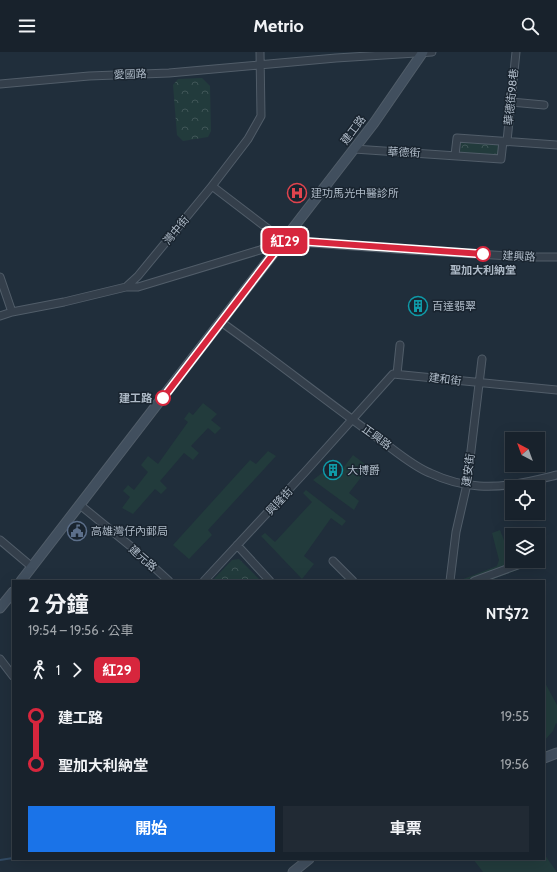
<!DOCTYPE html>
<html lang="zh-TW">
<head>
<meta charset="utf-8">
<style>
	:root { --surface:#18222c; --page:#212a34; --text:#f1f3f6; --muted:#9fa4a9; --line:#363f48; --accent:#1a73e8 }
	body { margin:0; font-family:Cabin,"Noto Sans TC",sans-serif; background:var(--page); color:var(--text); height:100vh; display:flex; flex-direction:column; font-size:15px; white-space:nowrap }
	* { box-sizing:border-box; margin:0 }
	p { font-size:13px; color:var(--muted) }
	.icon { flex:none; width:22px; height:22px; fill:none; stroke:currentColor; stroke-width:2; stroke-linecap:round; stroke-linejoin:round }
	.map { position:relative; flex:1; overflow:hidden }
	.side { position:absolute; left:12px; top:528px; width:533px; height:280px; display:flex; flex-direction:column; background:var(--surface); border-radius:0px; box-shadow:0 4px 16px #0002,0 0 0 1px var(--line) }
	.side>* { flex:none }
	.badge { padding:0 8px; border-radius:6px; font-size:14px; line-height:26px }
	.needle { width:26px; rotate:319deg }
	.fabs { position:absolute; left:505px; top:380px; display:grid; gap:8px }
	.fabs a { display:grid; place-items:center; width:40px; height:40px; border-radius:0px; background:var(--surface); box-shadow:0 4px 16px #0002,0 0 0 1px var(--line); font-size:20px }
	.map>.badge { position:absolute; translate:-50% -50%; box-shadow:0 0 0 2px #fff }
	.legs { display:flex; align-items:center; gap:6px; height:44px; padding:0 16px; font-size:13px }
	.legs p { margin-inline-start:auto }
	.headline { display:flex; align-items:center; justify-content:space-between; height:68px; padding:0 16px }
	h1 { font-size:22px; font-weight:700; line-height:30px }
	.action { display:flex; gap:8px; margin-top:auto; padding:8px 16px }
	.action a { flex:1; height:46px; border-radius:0px; background:var(--accent); color:#fff; font-size:16px; font-weight:700; line-height:46px; text-align:center }
	.action a+a { background:var(--page); color:var(--text) }
	ul { padding:0 16px; list-style:none }
	li { display:flex; align-items:center; gap:14px; height:48px; font-size:15px }
	li i { display:grid; place-items:center; width:6px; height:100%; margin:0 5px; background:currentColor }
	li i::after { content:''; width:10px; height:10px; margin:-5px; border:3px solid; border-radius:50%; background:var(--surface) }
	li p { margin-inline-start:auto }
	li:first-child i { background:linear-gradient(#0000 50%,currentColor 0) }
	li:last-child i { background:linear-gradient(currentColor 50%,#0000 0) }
	header { display:flex; justify-content:space-between; align-items:center; height:52px; padding:0 16px; background:var(--surface); font-size:18px; font-weight:700 }
	.map>svg:first-child { display:block }
	.grass { fill:#223b3c }
	.forest { fill:url(#forest-crowns) }
	.lines { fill:none; stroke-linecap:round; stroke-linejoin:round }
	.stream { stroke:#324b64; stroke-width:2 }
	.street-casing { stroke:#515d69; stroke-width:9 }
	.secondary-casing { stroke:#515d69; stroke-width:11 }
	.street { stroke:#343f4b; stroke-width:7 }
	.secondary { stroke:#414f5e; stroke-width:9 }
	.line-1-casing { stroke:#fff; stroke-width:9 }
	.line-1 { stroke:#d7263d; stroke-width:6 }
	.stop-1-dot { fill:#fff; stroke:#d7263d; stroke-width:2 }
	.labels { text-anchor:middle; dominant-baseline:central; stroke-width:3; stroke-linejoin:round; paint-order:stroke }
	.street-label { font-size:11px; fill:#aebac7; stroke:#19242f }
	.poi-label { font-size:11px; fill:#aebac7; stroke:#19242f; text-anchor:start }
	.stop-label { font-size:11px; font-weight:bold; fill:#aebac7; stroke:#19242f }
</style>
</head>
<body>
<header><svg class="icon" aria-label="menu" viewBox="0 0 24 24"><path d="M4 6h16M4 12h16M4 18h16"/></svg>Metrio<svg class="icon" aria-label="search" viewBox="0 0 24 24"><circle cx="10" cy="10" r="6"/><path d="M15 15l6 6"/></svg></header>
<div class="map">
<svg width="557" height="820" viewBox="0 0 557 820">
	<defs>
		<pattern id="forest-crowns" width="20" height="18" patternUnits="userSpaceOnUse"><rect width="20" height="18" fill="#223b3c"/><path d="M2 6a3 3 0 1 1 6 0M12 15a3 3 0 1 1 6 0" fill="none" stroke="#405557"/></pattern>
	</defs>
	<rect width="100%" height="100%" fill="#202e3b"/>
	<path class="grass" d="M 203,351 L 217,362 L 211,368 L 221,376 L 215,382 L 208,376 L 191,394 L 199,401 L 193,408 L 184,401 L 160,429 L 167,436 L 161,442 L 155,437 L 133,462 L 122,456 L 130,445 L 123,439 L 128,433 L 134,438 L 148,420 L 141,413 L 148,404 L 158,412 L 188,370 L 184,367 L 189,360 L 193,363 Z
		M 268,399 L 276,404 L 208,478 L 212,483 L 189,507 L 173,493 L 250,408 L 256,412 Z
		M 353,403 L 369,415 L 349,441 L 359,449 L 354,458 L 313,428 L 322,421 L 333,429 Z
		M 306,438 L 346,469 L 342,474 L 331,466 L 304,504 L 314,512 L 302,527 L 261,484 L 265,481 L 275,490 L 312,450 L 303,441 Z
		M 500,478 L 511,506 L 512,506 L 512,509 L 537,509 L 538,510 L 488,529 L 458,529 L 497,514 L 499,508 L 492,481 Z
		M 544,629 L 557,653 L 557,672 L 556,671 L 553,679 L 544,689 Z
		M 544,802 L 557,820 L 483,820 L 473,807 L 544,807 Z"/>
	<path class="forest" d="M 202,26 L 210,34 L 211,79 L 208,85 L 183,89 L 177,83 L 173,33 L 178,27 Z
		M 461,89 L 500,92 L 499,103 L 460,101 Z
		M 239,507 L 261,529 L 212,529 L 232,508 Z"/>
	<g class="lines">
		<path class="stream" d="M 0,808 L 13,806"/>
		<g class="street-casing">
			<path id="street" d="M 0,32 L 89,24 L 169,21 L 336,6 L 432,0
				M 511,50 L 544,53
				M 507,89 L 516,0
				M 354,97 L 501,107 L 503,89
				M 455,103 L 457,86 L 557,93
				M 212,134 L 284,189 L 408,198 L 529,205 L 557,205
				M 0,225 L 12,260
				M 126,235 L 138,235 L 260,198 L 284,189
				M 0,264 L 12,260 L 64,250 L 126,235 L 138,224 L 212,134 L 248,87 L 261,64 L 260,0
				M 221,270 C 272,306 321,345 372,382 C 390,394 410,413 430,421 C 445,428 463,433 479,434 C 506,436 532,429 557,423
				M 397,322 L 400,293
				M 80,453 L 134,497 L 169,529
				M 0,488 L 32,515
				M 237,493 L 270,529
				M 333,509 L 353,529
				M 204,529 L 305,420 L 393,322 L 557,338
				M 450,529 L 456,480 L 467,432 L 482,307
				M 474,529 L 526,510
				M 0,607 L 13,624"/>
		</g>
		<g class="secondary-casing">
			<path id="secondary" d="M 21,529 L 374,71 L 423,0
				M 0,556 L 13,540
				M 544,706 L 557,701
				M 293,820 L 309,807"/>
		</g>
		<use href="#street" class="street"/>
		<use href="#secondary" class="secondary"/>
	</g>
	<g class="lines">
		<g class="line-1-casing">
			<path id="line-1" d="M 163,346 L 284,188 L 483,202"/>
		</g>
		<use href="#line-1" class="line-1"/>
	</g>
	<defs>
		<g id="hospital-ring" transform="scale(1)"><circle r="9.5" fill="#19242f" stroke="#e0444e" stroke-width="1.5"/><path d="M-5-5h3v3.5h4V-5h3V5h-3V1.5h-4V5h-3Z" fill="#e0444e"/></g>
		<g id="building-ring" transform="scale(1)"><circle r="9.5" fill="#19242f" stroke="#0f9aa8" stroke-width="1.5"/><path d="M-4-6H4V6H1V3H-1V6H-4ZM-2.5-4.3h1.7v1.8h-1.7ZM.8-4.3h1.7v1.8H.8ZM-2.5-1h1.7V.8h-1.7ZM.8-1h1.7V.8H.8Z" fill="#0f9aa8"/></g>
		<g id="civic-ring" transform="scale(1)"><circle r="9.5" fill="#19242f" stroke="#5c6f8a" stroke-width="1.5"/><path d="M-.6-6.5H3V-4.5H.6V-3L4-1V1h2V6H-6V1h2V-1L-.6-3ZM-1.2 2.5V6h2.4V2.5Z" fill="#5c6f8a"/></g>
	</defs>
	<g fill-rule="evenodd">
		<use href="#hospital-ring" x="297" y="141"/>
		<use href="#building-ring" x="418" y="254"/>
		<use href="#building-ring" x="333" y="418"/>
		<use href="#civic-ring" x="77" y="479"/>
	</g>
	<g class="stop-1-dot">
		<circle cx="483" cy="202" r="7"/>
		<circle cx="163" cy="346" r="7"/>
	</g>
	<g class="labels">
		<g class="street-label">
			<text transform="translate(130 22) rotate(-2)">愛國路</text>
			<text transform="translate(511 45) rotate(-84)">華德街98巷</text>
			<text transform="translate(353 78) rotate(-53)">建工路</text>
			<text transform="translate(404 100) rotate(3)">華德街</text>
			<text transform="translate(176 178) rotate(-50)">灣中街</text>
			<text transform="translate(519 204) rotate(3)">建興路</text>
			<text transform="translate(445 327) rotate(7)">建和街</text>
			<text transform="translate(377 385) rotate(36)">正興路</text>
			<text transform="translate(468 418) rotate(-82)">建安街</text>
			<text transform="translate(279 449) rotate(-47)">興隆街</text>
			<text transform="translate(143 506) rotate(41)">建元路</text>
		</g>
		<g class="poi-label">
			<text x="311" y="141">建功馬光中醫診所</text>
			<text x="432" y="254">百達翡翠</text>
			<text x="347" y="418">大博爵</text>
			<text x="91" y="479">高雄灣仔內郵局</text>
		</g>
		<g class="stop-label">
			<text x="483" y="218">聖加大利納堂</text>
			<text x="152" y="346" text-anchor="end">建工路</text>
		</g>
	</g>
</svg>
<div class="fabs">
<a><svg class="needle" viewBox="-14 -14 28 28"><path d="M0-13l5 13h-10z" fill="#e53935"/><path d="M0 13l5-13h-10z" fill="#9fa4a9"/></svg></a>
<a><svg class="icon" aria-label="locate" viewBox="0 0 24 24"><circle cx="12" cy="12" r="6"/><path d="M12 2v4M12 18v4M2 12h4M18 12h4"/></svg></a>
<a><svg class="icon" aria-label="layers" viewBox="0 0 24 24"><path d="M12 4l9 5-9 5-9-5zM3 14l9 5 9-5"/></svg></a>
</div>
<b class="badge" style="left:285px;top:189px;background:#d7263d;color:#fff">紅29</b>
<section class="side">
<div class="headline"><div><h1>2 分鐘</h1><p>19:54 – 19:56 · 公車</p></div><b>NT$72</b></div>
<div class="legs"><svg class="icon" aria-label="walk" viewBox="0 0 24 24"><circle cx="13" cy="4" r="2"/><path d="M13 8l-2 6 4 7M11 14l-3 7M7 12l3-4h3l4 4"/></svg>1<svg class="icon" aria-label="forward" viewBox="0 0 24 24"><path d="M9 5l7 7-7 7"/></svg><b class="badge" style="background:#d7263d;color:#fff">紅29</b></div>
<ul>
<li><i style="color:#d7263d"></i><b>建工路</b><p>19:55</p></li>
<li><i style="color:#d7263d"></i><b>聖加大利納堂</b><p>19:56</p></li>
</ul>
<div class="action"><a>開始</a><a>車票</a></div>
</section>
</div>
</body>
</html>
